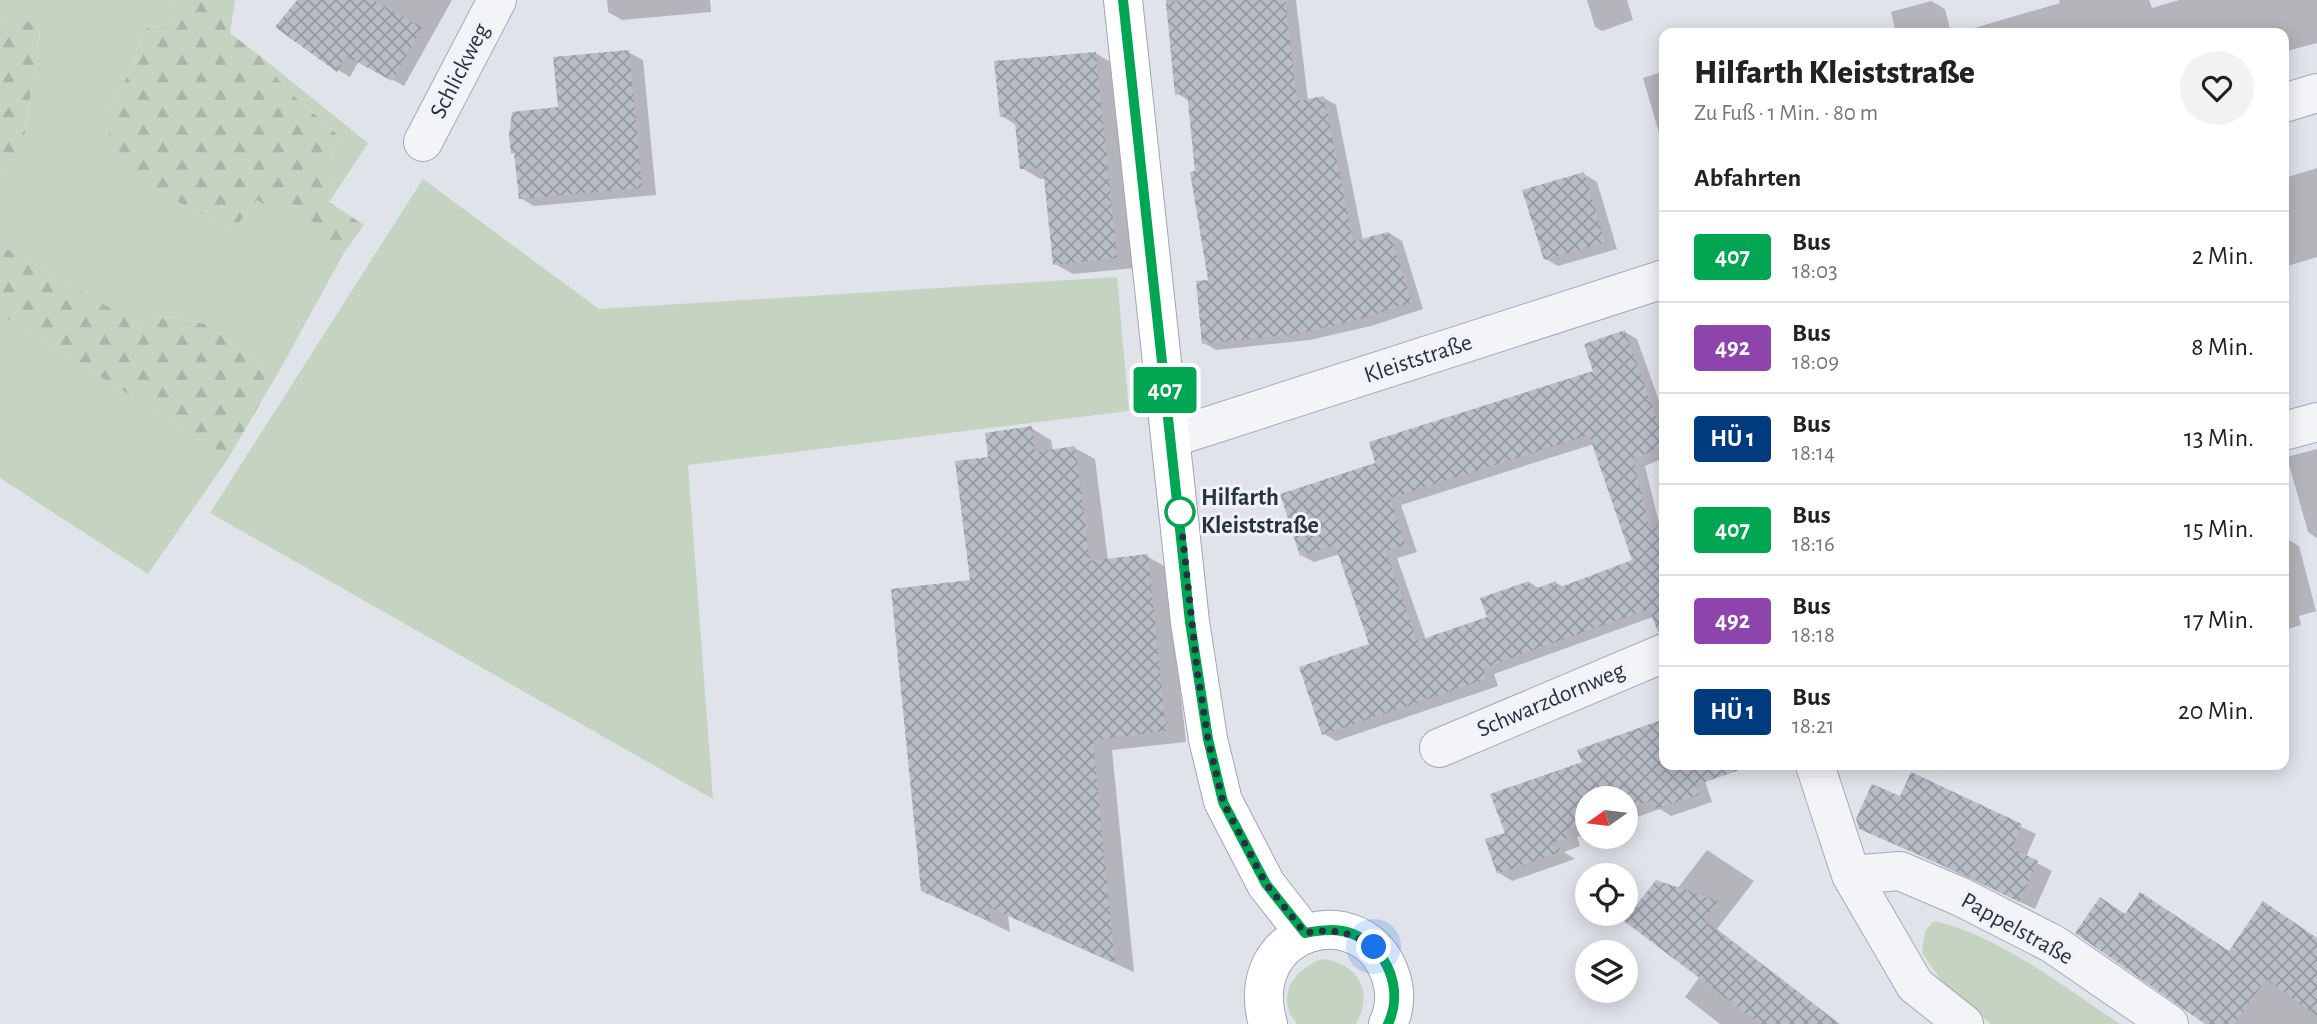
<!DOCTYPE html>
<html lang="de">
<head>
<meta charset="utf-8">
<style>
	:root { --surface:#fff; --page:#f2f2f2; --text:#222; --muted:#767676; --line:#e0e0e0 }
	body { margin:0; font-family:"Alegreya Sans",sans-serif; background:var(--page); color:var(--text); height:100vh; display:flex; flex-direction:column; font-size:26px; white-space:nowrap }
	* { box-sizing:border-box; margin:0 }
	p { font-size:23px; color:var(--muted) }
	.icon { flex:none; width:38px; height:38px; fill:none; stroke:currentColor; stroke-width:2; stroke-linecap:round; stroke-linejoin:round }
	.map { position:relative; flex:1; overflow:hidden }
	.sheet { position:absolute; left:1659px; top:28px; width:630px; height:742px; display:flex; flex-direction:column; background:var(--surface); border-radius:14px; box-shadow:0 4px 18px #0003 }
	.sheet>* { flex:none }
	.badge { padding:0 14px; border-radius:5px; font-size:24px; line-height:46px }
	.needle { width:46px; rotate:256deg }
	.tools { position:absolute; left:1575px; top:786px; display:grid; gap:14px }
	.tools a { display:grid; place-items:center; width:63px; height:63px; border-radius:50%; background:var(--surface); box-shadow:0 4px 18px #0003; font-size:35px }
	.you { position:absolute; width:35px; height:35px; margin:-18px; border:5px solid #fff; border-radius:50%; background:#1a73e8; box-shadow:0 0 0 10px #1a73e833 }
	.map>.badge { position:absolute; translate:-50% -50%; box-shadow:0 0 0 4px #fff }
	h2 { padding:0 35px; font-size:26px; line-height:63px }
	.round { display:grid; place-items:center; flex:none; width:74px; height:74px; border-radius:37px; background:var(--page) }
	.head { display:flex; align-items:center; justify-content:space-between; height:119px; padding:0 35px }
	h1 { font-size:33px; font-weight:800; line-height:52px }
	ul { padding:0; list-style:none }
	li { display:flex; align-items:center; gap:21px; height:91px; padding:0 35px; border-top:2px solid var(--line) }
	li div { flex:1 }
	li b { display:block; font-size:26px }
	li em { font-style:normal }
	li .badge { min-width:77px; font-weight:700; text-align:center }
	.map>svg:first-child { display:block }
	.green { fill:#c4d4c1 }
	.forest { fill:url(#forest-firs) }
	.shadow { fill:#0003; fill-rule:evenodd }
	.building { fill:url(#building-cross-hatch); fill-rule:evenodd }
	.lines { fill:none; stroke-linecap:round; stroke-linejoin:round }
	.minor-casing { stroke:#a5aab4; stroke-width:40 }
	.major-casing { stroke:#9fa6b6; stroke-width:40 }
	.minor { stroke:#f3f4f8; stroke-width:38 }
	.major { stroke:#fff; stroke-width:38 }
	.line-casing { stroke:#fff; stroke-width:16 }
	.line { stroke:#00a651; stroke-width:10 }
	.walk { stroke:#283042; stroke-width:7; stroke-dasharray:0 12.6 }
	.stop-dot { fill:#fff; stroke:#00a651; stroke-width:3.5 }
	.labels { text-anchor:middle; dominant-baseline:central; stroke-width:6; stroke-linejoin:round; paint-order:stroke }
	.street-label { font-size:24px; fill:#283042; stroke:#f0f2f7 }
	.stop-label { font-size:24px; font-weight:bold; fill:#283042; stroke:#f0f2f7; text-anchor:start }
</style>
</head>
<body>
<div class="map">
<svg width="2317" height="1024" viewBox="0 0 2317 1024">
	<defs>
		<pattern id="forest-firs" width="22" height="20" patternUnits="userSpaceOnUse" patternTransform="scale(1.75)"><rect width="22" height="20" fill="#c4d4c1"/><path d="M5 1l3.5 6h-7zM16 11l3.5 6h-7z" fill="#a8b6a7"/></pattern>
		<pattern id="building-cross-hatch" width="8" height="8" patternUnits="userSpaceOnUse" patternTransform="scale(1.75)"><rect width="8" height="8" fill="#b7bcc7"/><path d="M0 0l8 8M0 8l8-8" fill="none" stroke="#9599a3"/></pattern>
	</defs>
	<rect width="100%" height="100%" fill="#e0e3ea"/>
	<path class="green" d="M 0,0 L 176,0 L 170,23 L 145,29 L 127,77 L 107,112 L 162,194 L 233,230 L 257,199 L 344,253 L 278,373 L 234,347 L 210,325 L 172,317 L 135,322 L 0,245 L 0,175 L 24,138 L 40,32 L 18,14 L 0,24 Z
		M 260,56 L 368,143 L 329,202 L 330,169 L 338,135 L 285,88 Z
		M 423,179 L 599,309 L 1117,277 L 1129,411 L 688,465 L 713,799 L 210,513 Z
		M 0,314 L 229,457 L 148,574 L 0,478 Z
		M 1934,921 C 1999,935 2065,988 2120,1024 L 1991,1024 L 1941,980 L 1922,953 L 1925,931 Z
		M 1323,959 C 1359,964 1374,992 1356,1024 L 1297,1024 C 1274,997 1294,968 1323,959 Z"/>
	<path class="forest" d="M 176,0 L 235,0 L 230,33 L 260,56 L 285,88 L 338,135 L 330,169 L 329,202 L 364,225 L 344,253 L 257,200 L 233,230 L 162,194 L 110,142 L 107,112 L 127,77 L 145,29 L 170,23 Z
		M 18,14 L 40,31 L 24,138 L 0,175 L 0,24 Z
		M 0,245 L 135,322 L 172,317 L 210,325 L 234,347 L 278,373 L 229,457 L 0,314 Z"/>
	<path class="shadow" d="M 325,0 L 452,0 L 404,86 L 359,61 L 350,77 L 338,70 Z
		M 607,0 L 710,0 L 711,12 L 622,20 L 608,12 Z
		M 1166,0 L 1296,0 L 1308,101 L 1324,98 L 1336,105 L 1363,240 L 1389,233 L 1402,241 L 1423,309 L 1371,326 L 1310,340 L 1216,350 L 1204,343 L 1210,282 L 1189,101 L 1177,93 Z
		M 1587,0 L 1627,0 L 1633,20 L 1602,31 L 1595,27 Z
		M 2059,0 L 2149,0 L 2152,8 L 2179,0 L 2317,0 L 2317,43 L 2287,51 L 2284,49 L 2284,33 L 1957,33 L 2060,3 Z
		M 1931,1 L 1945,9 L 1951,33 L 1896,33 L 1891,12 Z
		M 628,52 L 643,60 L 656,195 L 534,206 L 520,198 L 516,154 L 513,152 Z
		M 1095,53 L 1114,64 L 1135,268 L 1073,274 L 1055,264 L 1046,179 L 1040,179 L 1022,168 L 1016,125 L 1002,116 Z
		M 1664,71 L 1664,150 L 1643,78 Z
		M 2317,168 L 2317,257 L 2284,267 L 2284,178 Z
		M 1584,174 L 1597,182 L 1617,249 L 1558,266 L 1546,259 Z
		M 1625,332 L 1637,339 L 1664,415 L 1664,458 L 1645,466 L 1660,527 L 1664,525 L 1664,613 L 1494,674 L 1498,686 L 1336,741 L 1323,733 L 1371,645 L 1340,554 L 1314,562 L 1301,555 L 1377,464 L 1595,372 ZM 1594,444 L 1634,561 L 1564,587 L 1556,583 L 1540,589 L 1529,582 L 1489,618 L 1426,640 L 1397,558 L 1417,552 L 1401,505 Z
		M 1031,428 L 1051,440 L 1053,451 L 1075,448 L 1095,459 L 1108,560 L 1147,556 L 1167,568 L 1186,742 L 1112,750 L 1134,972 L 1008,916 L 1010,932 L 923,890 L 990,458 Z
		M 2317,449 L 2317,538 L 2308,532 L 2287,457 Z
		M 2284,537 L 2299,546 L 2316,611 L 2299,616 L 2301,625 L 2284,630 Z
		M 1664,721 L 1664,765 L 1744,765 L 1704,778 L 1712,802 L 1671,816 L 1660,809 L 1626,821 L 1626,798 L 1587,798 L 1587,834 L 1577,837 L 1580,846 L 1564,852 L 1575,859 L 1512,881 L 1499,873 L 1507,834 L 1584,763 L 1580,751 Z
		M 1912,775 L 2036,834 L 2026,857 L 2052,871 L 2035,909 L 1861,828 L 1900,799 Z
		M 1707,850 L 1754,881 L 1717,929 L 1840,1024 L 1720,1024 L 1685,997 L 1700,976 L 1677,889 Z
		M 2126,915 L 2230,953 L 2317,939 L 2317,1024 L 2210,1024 Z"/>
	<path class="building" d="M 297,0 L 372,0 L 422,27 L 392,81 L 346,56 L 337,72 L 275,27 Z
		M 1188,0 L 1285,0 L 1297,101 L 1324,96 L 1353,241 L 1389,232 L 1412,302 L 1358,320 L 1296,334 L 1202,344 L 1196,281 L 1208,280 L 1190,172 L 1195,171 L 1187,93 L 1175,95 L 1166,3 Z
		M 629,50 L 642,188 L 519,199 L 514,153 L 511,154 L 509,136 L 512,112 L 558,107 L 553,57 Z
		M 1096,52 L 1117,258 L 1053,265 L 1043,168 L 1020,169 L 1014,115 L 1000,117 L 994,61 Z
		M 1584,172 L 1605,242 L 1544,260 L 1522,190 Z
		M 1625,330 L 1664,440 L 1664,446 L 1633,459 L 1650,529 L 1664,524 L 1664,632 L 1658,632 L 1649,609 L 1483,668 L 1486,679 L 1322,735 L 1299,667 L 1369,644 L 1335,545 L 1300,556 L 1280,494 L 1375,463 L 1369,442 L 1593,371 L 1584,344 ZM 1589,435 L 1632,560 L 1558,588 L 1556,581 L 1532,590 L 1529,581 L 1480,598 L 1487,617 L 1417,641 L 1386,551 L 1405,545 L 1390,498 Z
		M 1032,426 L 1035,452 L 1075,446 L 1090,561 L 1148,554 L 1166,731 L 1093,740 L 1115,963 L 989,907 L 991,922 L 921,891 L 891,589 L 970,580 L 955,461 L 988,457 L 985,433 Z
		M 1664,719 L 1664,765 L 1736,765 L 1737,771 L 1696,785 L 1699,795 L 1655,809 L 1652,800 L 1626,809 L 1626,798 L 1587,798 L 1587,822 L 1565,830 L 1568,838 L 1548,845 L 1565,850 L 1497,874 L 1485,839 L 1505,833 L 1490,794 L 1582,762 L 1577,750 Z
		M 1911,772 L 2022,824 L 2012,848 L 2038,861 L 2019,902 L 1970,877 L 1859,829 L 1856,819 L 1872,784 L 1900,796 Z
		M 1656,880 L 1719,901 L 1704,920 L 1839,1024 L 1760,1024 L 1624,921 Z
		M 2140,892 L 2229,951 L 2263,901 L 2317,938 L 2317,1016 L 2266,979 L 2234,1024 L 2205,1024 L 2075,933 L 2100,897 L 2125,914 Z"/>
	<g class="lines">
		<g class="minor-casing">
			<path id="minor" d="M 2284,103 L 2317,93
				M 423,142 L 497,0
				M 2284,431 L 2317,422
				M 1171,438 L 1664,279
				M 1439,748 L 1664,653
				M 1815,765 L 1851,875 L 1915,985 L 1964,1024
				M 1851,875 L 1900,871 L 1961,897 L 2053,944 L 2169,1024"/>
		</g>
		<g class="major-casing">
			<path id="major" d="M 1123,0 L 1190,622 L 1208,739 L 1223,801 L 1266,884 L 1305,934
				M 1268,1024 C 1240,926 1365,895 1391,977 C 1396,993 1395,1009 1388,1024"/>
		</g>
		<use href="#minor" class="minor"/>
		<use href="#major" class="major"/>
	</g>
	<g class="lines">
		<g class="line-casing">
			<path id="line" d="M 1123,0 L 1190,622 L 1208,739 L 1223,802 L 1266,884 L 1305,933 C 1321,930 1337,928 1353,934 C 1388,948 1404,991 1388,1024"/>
		</g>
		<use href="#line" class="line"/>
		<path class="walk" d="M 1180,512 L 1197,669 L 1208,739 L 1223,802 L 1266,884 L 1305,933 C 1333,928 1350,932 1374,947"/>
	</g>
	<circle class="stop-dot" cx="1180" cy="512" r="14"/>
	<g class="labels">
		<g class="street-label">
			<text transform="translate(460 71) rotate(-63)">Schlickweg</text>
			<text transform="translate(1418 359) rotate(-18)">Kleiststraße</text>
			<text transform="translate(1551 700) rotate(-23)">Schwarzdornweg</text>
			<text transform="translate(2017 929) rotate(29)">Pappelstraße</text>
		</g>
		<g class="stop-label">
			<text x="1201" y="498">Hilfarth<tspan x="1201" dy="28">Kleiststraße</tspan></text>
		</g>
	</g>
</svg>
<div class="tools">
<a><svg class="needle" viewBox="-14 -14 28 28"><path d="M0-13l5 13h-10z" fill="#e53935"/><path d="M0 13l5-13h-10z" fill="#767676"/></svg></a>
<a><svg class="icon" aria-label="locate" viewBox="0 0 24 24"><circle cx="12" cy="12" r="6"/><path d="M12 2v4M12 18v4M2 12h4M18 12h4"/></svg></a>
<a><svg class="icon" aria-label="layers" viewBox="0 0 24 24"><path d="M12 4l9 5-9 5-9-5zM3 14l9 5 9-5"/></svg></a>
</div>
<div class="you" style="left:1374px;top:947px"></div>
<b class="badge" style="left:1165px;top:390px;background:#00a651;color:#fff">407</b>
<section class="sheet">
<div class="head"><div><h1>Hilfarth Kleiststraße</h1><p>Zu Fuß · 1 Min. · 80 m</p></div><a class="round"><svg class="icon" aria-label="heart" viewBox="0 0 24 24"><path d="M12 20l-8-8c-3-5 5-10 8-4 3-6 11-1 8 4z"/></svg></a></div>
<h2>Abfahrten</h2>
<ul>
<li><span class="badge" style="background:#00a651;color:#fff">407</span><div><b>Bus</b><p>18:03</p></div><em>2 Min.</em></li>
<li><span class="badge" style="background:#8e44ad;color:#fff">492</span><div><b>Bus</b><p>18:09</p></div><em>8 Min.</em></li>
<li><span class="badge" style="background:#003b80;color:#fff">HÜ 1</span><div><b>Bus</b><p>18:14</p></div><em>13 Min.</em></li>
<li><span class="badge" style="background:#00a651;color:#fff">407</span><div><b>Bus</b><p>18:16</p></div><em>15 Min.</em></li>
<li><span class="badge" style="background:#8e44ad;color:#fff">492</span><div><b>Bus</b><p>18:18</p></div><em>17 Min.</em></li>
<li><span class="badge" style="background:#003b80;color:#fff">HÜ 1</span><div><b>Bus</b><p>18:21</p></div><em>20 Min.</em></li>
</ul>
</section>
</div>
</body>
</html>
